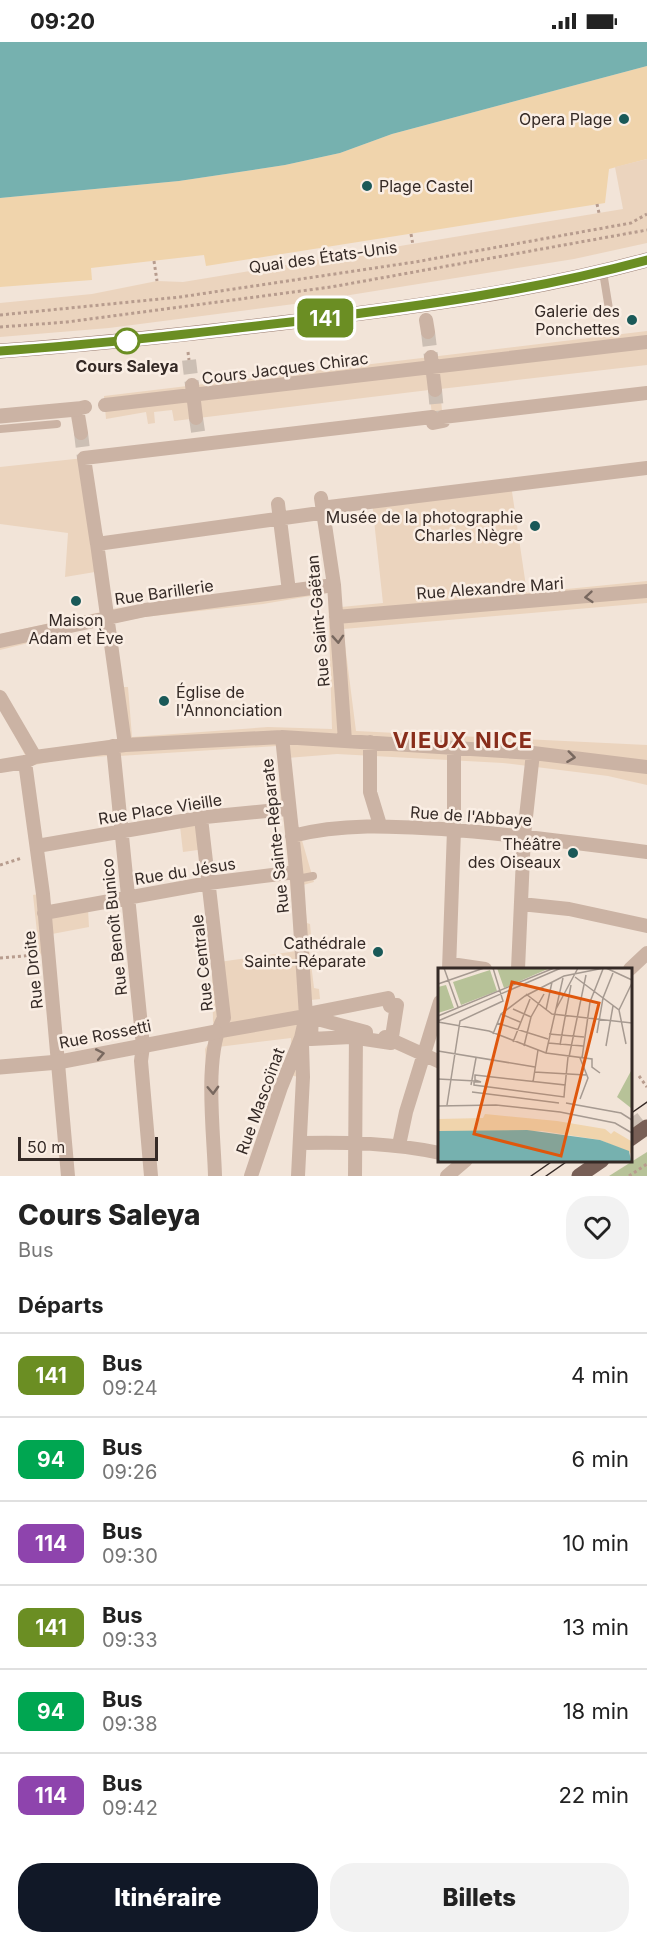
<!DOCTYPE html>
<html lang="fr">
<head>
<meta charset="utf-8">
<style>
	:root { --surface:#fff; --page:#f2f2f2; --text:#222; --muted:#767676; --line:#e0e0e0; --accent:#111827 }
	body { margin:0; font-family:Inter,sans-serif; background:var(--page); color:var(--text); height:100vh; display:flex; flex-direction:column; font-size:22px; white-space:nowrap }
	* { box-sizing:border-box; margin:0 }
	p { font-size:20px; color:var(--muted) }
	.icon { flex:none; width:33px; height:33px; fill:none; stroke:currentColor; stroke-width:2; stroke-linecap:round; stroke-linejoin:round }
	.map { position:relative; height:1134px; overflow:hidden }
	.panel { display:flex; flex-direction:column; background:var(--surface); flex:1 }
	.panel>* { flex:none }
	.badge { padding:0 12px; border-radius:9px; font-size:21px; line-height:39px }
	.scale { position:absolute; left:18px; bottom:15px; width:140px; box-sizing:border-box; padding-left:6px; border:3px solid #352a26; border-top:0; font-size:16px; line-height:21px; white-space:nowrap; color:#352a26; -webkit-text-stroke:4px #faeee4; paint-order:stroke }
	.map>.badge { position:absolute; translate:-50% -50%; box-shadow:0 0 0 3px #fff }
	h2 { padding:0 18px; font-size:22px; line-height:54px }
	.round { display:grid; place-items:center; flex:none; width:63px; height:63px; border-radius:24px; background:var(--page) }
	.overview { display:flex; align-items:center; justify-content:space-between; height:102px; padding:0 18px }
	h1 { font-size:28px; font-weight:800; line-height:45px }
	.cta { display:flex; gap:12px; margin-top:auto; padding:12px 18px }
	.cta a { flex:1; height:69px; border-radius:24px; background:var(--accent); color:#fff; font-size:24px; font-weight:800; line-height:69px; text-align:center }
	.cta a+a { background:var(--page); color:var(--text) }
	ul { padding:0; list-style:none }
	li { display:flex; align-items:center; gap:18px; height:84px; padding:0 18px; border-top:2px solid var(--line) }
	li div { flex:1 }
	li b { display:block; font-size:22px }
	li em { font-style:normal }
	li .badge { min-width:66px; font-weight:700; text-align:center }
	.status { display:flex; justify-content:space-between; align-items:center; height:42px; padding:0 30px; background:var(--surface); direction:ltr }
	.status svg { height:16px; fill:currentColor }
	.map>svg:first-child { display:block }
	.green { fill:#b7c298 }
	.sand { fill:#f0d4ac }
	.plaza { fill:#ebd4be; fill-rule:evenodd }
	.water { fill:#76b1af }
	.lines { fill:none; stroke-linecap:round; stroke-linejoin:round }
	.pedestrian-tunnel { stroke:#ccbfb4; stroke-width:14; stroke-dasharray:14 7; stroke-linecap:butt }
	.primary-tunnel { stroke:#ccbfb4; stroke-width:15; stroke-dasharray:15 8; stroke-linecap:butt }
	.path { stroke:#b79c8e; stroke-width:3; stroke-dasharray:3 3; stroke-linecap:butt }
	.service { stroke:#cbb3a4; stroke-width:8 }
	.pedestrian { stroke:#cbb3a4; stroke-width:14 }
	.minor { stroke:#cbb3a4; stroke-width:15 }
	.secondary { stroke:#9e8175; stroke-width:15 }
	.primary { stroke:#785f56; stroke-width:15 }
	.tram { stroke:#352a26; stroke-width:1.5 }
	.oneway { stroke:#78685f }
	.line-casing { stroke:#fff; stroke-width:14 }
	.line { stroke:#6b8e23; stroke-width:9 }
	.poi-dot { fill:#1a5958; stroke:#faeee4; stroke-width:2 }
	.stop-dot { fill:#fff; stroke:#6b8e23; stroke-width:3 }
	.labels { text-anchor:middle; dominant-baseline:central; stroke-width:5; stroke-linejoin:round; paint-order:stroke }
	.poi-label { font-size:16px; fill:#352a26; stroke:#faeee4; text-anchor:end }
	.street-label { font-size:16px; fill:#352a26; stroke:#faeee4 }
	.stop-label { font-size:16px; font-weight:bold; fill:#352a26; stroke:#faeee4 }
	.district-label { font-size:22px; font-weight:bold; letter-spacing:1.5px; fill:#882d1b; stroke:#faeee4 }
	.inset-road { fill:none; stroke:#a69a91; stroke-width:1.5 }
	.view { fill:#df570d; fill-opacity:0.15; stroke:#df570d; stroke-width:3 }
	.inset-edge { fill:none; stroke:#352a26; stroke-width:3 }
</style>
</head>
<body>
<div class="status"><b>09:20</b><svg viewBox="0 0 49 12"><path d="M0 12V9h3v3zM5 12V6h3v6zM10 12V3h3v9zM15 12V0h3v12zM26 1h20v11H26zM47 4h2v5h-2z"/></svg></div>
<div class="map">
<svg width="647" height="1134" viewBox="0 0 647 1134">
	<rect width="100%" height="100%" fill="#f2e4d8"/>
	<path class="green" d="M 647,1110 L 647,1134 L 609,1134 Z"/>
	<path class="sand" d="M 647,24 L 647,117 L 609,127 L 605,161 L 206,224 L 204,213 L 91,226 L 92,238 L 0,245 L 0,156 L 179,139 L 285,123 L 340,111 L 392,92 Z"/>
	<path class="plaza" d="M 647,117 L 647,201 L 574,217 L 294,262 L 109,286 L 0,295 L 0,261 L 92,252 L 157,239 L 183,240 L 623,167 L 615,125 Z
		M 647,289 L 647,323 L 440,347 L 443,379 L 433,381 L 429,348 L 174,379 L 172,368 L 154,370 L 155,381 L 148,382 L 146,370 L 106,377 L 104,354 Z
		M 84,416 L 112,567 L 329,537 L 329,465 L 341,565 L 383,561 L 372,460 L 511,443 L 527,551 L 647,539 L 647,561 L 343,587 L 356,689 L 647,703 L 647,743 L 608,734 L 503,721 L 337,712 L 287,716 L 299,788 L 314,840 L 303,843 L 307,881 L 310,882 L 312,904 L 309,905 L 314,946 L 319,947 L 320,957 L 311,958 L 305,1097 L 351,1103 L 304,1105 L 298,1035 L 290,1033 L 291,996 L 218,1005 L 206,1024 L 205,1007 L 215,990 L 213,979 L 212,921 L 297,909 L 283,773 L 206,780 L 205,807 L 183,810 L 180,784 L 126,794 L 157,1134 L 136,995 L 117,795 L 43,809 L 50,866 L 88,867 L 89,885 L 52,892 L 43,916 L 39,909 L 33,853 L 38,852 L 26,715 L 0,665 L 0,647 L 36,709 L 118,697 L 105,582 L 0,608 L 0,592 L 101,570 L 95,530 L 65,535 L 68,491 L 0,482 L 0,425 ZM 328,551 L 332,687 L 268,685 L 132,695 L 128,645 L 123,645 L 114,581 L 144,575 L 263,562 ZM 277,704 L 281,763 L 126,784 L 119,714 ZM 109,714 L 114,786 L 42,799 L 30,724 L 63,717 Z"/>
	<path class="water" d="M 0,0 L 647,0 L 647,24 L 392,92 L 340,111 L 285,123 L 179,139 L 0,156 Z"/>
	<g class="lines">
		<path class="pedestrian-tunnel" d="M 428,290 L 431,315
			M 189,318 L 192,343
			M 435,348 L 438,380
			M 196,376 L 200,403
			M 81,391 L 84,416"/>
		<path class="primary-tunnel" d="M 630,1086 L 647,1073"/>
		<path class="path" d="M 597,162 L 599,171
			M 411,192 L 413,203
			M 154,219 L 157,239
			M 0,273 L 180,255 L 415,220 L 631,181 L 647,172
			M 0,285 L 67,280 L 331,245 L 647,188
			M 188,310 L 189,318
			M 0,823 L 22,816
			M 0,916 L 34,913
			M 639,1034 L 647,1045
			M 629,1134 L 647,1122"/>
		<path class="service" d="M 603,230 L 609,267
			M 0,387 L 57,382
			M 297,837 L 313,834"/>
		<path class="pedestrian" d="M 426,278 L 428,290
			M 431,315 L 435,348
			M 192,343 L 196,376
			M 647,351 L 443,375 L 443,379 L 433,381 L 432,375 L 84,416 L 97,502 L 320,471 L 329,465 L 647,426
			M 105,363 L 647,300
			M 81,391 L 77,367 L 85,365
			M 321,456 L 334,543 L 345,699
			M 278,462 L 289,549
			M 96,494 L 125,703
			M 336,575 L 647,549
			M 0,599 L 145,568 L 334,543
			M 0,655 L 35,715
			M 370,700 L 370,750 L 380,783
			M 113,704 L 143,1004 L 141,1019 L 151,1134
			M 25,720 L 43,852 L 68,1134
			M 0,724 L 25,720 L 35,715 L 125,703 L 282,695 L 533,711 L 647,725
			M 201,776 L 224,976 C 203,1011 214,1092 215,1134
			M 292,794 C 342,781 392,784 442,787 C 511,792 579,801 647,810
			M 37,804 L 205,775 L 287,767
			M 521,862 L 569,867 L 647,884
			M 44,871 L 209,841 L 296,830
			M 451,922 L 485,927
			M 449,927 L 454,788 L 454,706
			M 518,927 L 524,793 L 533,711
			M 630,927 L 647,911
			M 388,956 L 390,964 L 397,963 L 391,1001 L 351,995 L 311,997 L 312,971 Z
			M 215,990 L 306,974 L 366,990
			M 385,995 L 440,1020
			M 300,1101 C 348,1100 393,1101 440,1111
			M 399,1103 L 406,1070 L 440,960
			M 251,1134 L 281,1045 L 301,996 L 306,974 L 297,837 L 282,695
			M 298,1134 L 303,1035 L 302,1002
			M 355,1134 L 356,988
			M 447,1134 L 466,1118"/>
		<path class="minor" d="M 0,374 L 77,367
			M 0,1025 L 59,1020 L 215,990"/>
		<path class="secondary" d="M 0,309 C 100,302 199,291 298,279 C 415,265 533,249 647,218"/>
		<path class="primary" d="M 630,1097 L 647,1085
			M 579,1134 L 602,1118"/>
		<path class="tram" d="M 630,1072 L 647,1060
			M 531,1134 L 554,1118
			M 546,1134 L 569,1118"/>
	</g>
	<defs><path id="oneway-chevron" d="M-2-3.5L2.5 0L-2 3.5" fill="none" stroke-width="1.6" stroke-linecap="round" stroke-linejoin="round" transform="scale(1.5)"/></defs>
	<g class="oneway">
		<use href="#oneway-chevron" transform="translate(589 555) rotate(175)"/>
		<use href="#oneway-chevron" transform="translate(338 597) rotate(86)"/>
		<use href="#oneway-chevron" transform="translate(571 715) rotate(7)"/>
		<use href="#oneway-chevron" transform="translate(100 1012) rotate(-11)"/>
		<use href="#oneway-chevron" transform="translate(213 1048) rotate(88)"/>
	</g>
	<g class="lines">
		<g class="line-casing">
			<path id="line" d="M 0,309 C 103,302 205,290 307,278 C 421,264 536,248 647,218"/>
		</g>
		<use href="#line" class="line"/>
	</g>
	<g class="poi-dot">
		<circle cx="624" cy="77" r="6"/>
		<circle cx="367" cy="144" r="6"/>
		<circle cx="632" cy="278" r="6"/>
		<circle cx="535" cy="484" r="6"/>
		<circle cx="76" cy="559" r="6"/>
		<circle cx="164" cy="659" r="6"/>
		<circle cx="573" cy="811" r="6"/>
		<circle cx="378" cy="910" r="6"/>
	</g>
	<circle class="stop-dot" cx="127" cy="299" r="12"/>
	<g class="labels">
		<g class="poi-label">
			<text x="612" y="77">Opera Plage</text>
			<text x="379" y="144" text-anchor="start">Plage Castel</text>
			<text x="620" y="269">Galerie des<tspan x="620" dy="18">Ponchettes</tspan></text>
			<text x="523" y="475">Musée de la photographie<tspan x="523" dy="18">Charles Nègre</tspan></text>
			<text x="76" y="578" text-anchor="middle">Maison<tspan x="76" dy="18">Adam et Ève</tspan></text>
			<text x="176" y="650" text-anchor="start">Église de<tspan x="176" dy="18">l'Annonciation</tspan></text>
			<text x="561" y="802">Théâtre<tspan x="561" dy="18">des Oiseaux</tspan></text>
			<text x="366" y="901">Cathédrale<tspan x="366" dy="18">Sainte-Réparate</tspan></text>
		</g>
		<g class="street-label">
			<text transform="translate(323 215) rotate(-8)">Quai des États-Unis</text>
			<text transform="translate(285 326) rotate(-7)">Cours Jacques Chirac</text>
			<text transform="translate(490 546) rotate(-4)">Rue Alexandre Mari</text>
			<text transform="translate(164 550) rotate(-8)">Rue Barillerie</text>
			<text transform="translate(318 579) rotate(-95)">Rue Saint-Gaëtan</text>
			<text transform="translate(160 767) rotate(-9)">Rue Place Vieille</text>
			<text transform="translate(471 774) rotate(4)">Rue de l'Abbaye</text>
			<text transform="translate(275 794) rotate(-96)">Rue Sainte-Réparate</text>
			<text transform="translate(185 829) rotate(-9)">Rue du Jésus</text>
			<text transform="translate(114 885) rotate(-96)">Rue Benoît Bunico</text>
			<text transform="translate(202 921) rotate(-96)">Rue Centrale</text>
			<text transform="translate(33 928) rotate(-96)">Rue Droite</text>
			<text transform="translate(105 992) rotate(-11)">Rue Rossetti</text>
			<text transform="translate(260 1059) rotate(-70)">Rue Mascoïnat</text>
		</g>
		<g class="stop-label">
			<text x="127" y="324">Cours Saleya</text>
		</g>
		<g class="district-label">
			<text x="463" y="698">VIEUX NICE</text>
		</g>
	</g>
	<g transform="translate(438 926)">
		<rect width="194" height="194" fill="#f2e4d8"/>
		<path d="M 59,0 L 112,0 L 66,20 ZM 52,2 L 59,23 L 23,37 L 15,14 ZM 8,17 L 16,40 L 0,45 L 0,19 ZM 193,103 L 193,140 L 179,129 Z" fill="#b7c298"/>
		<path d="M 47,146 L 119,153 L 167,161 L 173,166 L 176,163 L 193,173 L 193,185 L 162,172 L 104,163 L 0,163 L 0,151 L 45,150 Z" fill="#f0d4ac"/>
		<path d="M 89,162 L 162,172 L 191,183 L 193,193 L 0,193 L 0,163 Z" fill="#76b1af"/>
		<path class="inset-road" d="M 6,0 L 20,39M 168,0 L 194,12M 137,9 L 181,42 L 188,76M 0,16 L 46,0M 88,26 L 114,46 L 194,55M 75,41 L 93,49M 118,41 L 140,0M 108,42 L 114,14M 181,42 L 194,15M 63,46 L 82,54M 0,48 L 116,0M 0,53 L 123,0M 0,54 L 51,63 L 108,85 L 154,91 L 154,99 L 162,105M 59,55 L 110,71M 159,65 L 165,30 L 175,5M 55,66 L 63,46 L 87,28 L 126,8 L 166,0M 111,66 L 146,69M 75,74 L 92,31M 110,75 L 145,78M 122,77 L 133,17M 86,78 L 93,49 L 106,26M 168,78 L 175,38M 0,83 L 97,99M 108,85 L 125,10M 131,89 L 148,7M 142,90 L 150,110 L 142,131M 144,90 L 152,34 L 165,1M 96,104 L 148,107M 37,107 L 127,117 L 126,129 L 36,117 L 36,114 L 43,114 L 37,112 ZM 0,111 L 38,113M 95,114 L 100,82M 33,117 L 38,90M 127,118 L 130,89M 34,124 L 121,135M 128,135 L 183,145 L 194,152M 9,137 L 22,53 L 65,33 L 55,0M 0,138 L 58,137 L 122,144 L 177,155 L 194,165"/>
		<path class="view" d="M 74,14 L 161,35 L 123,188 L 36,166 Z"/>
		<rect width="194" height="194" class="inset-edge"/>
	</g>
</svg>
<div class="scale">50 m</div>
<b class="badge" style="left:325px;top:276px;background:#6b8e23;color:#fff">141</b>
</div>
<section class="panel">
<div class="overview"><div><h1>Cours Saleya</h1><p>Bus</p></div><a class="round"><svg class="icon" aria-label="heart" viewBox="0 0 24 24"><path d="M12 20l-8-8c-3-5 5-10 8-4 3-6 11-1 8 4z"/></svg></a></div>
<h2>Départs</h2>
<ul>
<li><span class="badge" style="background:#6b8e23;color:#fff">141</span><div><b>Bus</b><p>09:24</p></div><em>4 min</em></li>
<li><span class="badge" style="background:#00a651;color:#fff">94</span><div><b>Bus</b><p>09:26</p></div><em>6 min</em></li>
<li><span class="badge" style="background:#8e44ad;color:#fff">114</span><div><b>Bus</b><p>09:30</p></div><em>10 min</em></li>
<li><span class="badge" style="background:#6b8e23;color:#fff">141</span><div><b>Bus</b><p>09:33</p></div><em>13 min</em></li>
<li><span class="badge" style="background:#00a651;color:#fff">94</span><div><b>Bus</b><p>09:38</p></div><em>18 min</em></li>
<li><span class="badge" style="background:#8e44ad;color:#fff">114</span><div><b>Bus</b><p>09:42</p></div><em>22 min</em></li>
</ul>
<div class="cta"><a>Itinéraire</a><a>Billets</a></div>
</section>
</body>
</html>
